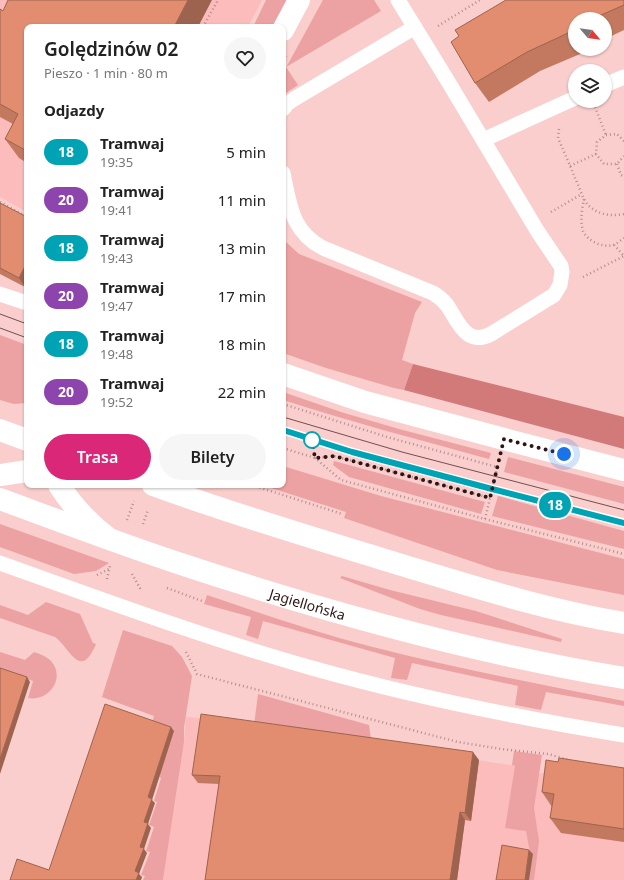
<!DOCTYPE html>
<html lang="pl">
<head>
<meta charset="utf-8">
<style>
	:root { --surface:#fff; --page:#f6f6f6; --text:#222; --muted:#767676; --accent:#db2777 }
	body { margin:0; font-family:"Noto Sans",sans-serif; background:var(--page); color:var(--text); height:100vh; display:flex; flex-direction:column; font-size:15px; white-space:nowrap }
	* { box-sizing:border-box; margin:0 }
	p { font-size:13px; color:var(--muted) }
	.icon { flex:none; width:22px; height:22px; fill:none; stroke:currentColor; stroke-width:2; stroke-linecap:round; stroke-linejoin:round }
	.map { position:relative; flex:1; overflow:hidden }
	.sheet { position:absolute; left:24px; top:24px; width:262px; height:464px; display:flex; flex-direction:column; background:var(--surface); border-radius:8px; box-shadow:0 1px 3px #0004 }
	.sheet>* { flex:none }
	.badge { padding:0 8px; border-radius:13px; font-size:14px; line-height:26px }
	.needle { width:26px; rotate:119deg }
	.tools { position:absolute; left:568px; top:12px; display:grid; gap:8px }
	.tools a { display:grid; place-items:center; width:44px; height:44px; border-radius:50%; background:var(--surface); box-shadow:0 1px 3px #0004; font-size:20px }
	.you { position:absolute; width:20px; height:20px; margin:-10px; border:3px solid #fff; border-radius:50%; background:#1a73e8; box-shadow:0 0 0 6px #1a73e833 }
	.map>.badge { position:absolute; translate:-50% -50%; box-shadow:0 0 0 2px #fff }
	h2 { padding:0 20px; font-size:15px; line-height:36px }
	.round { display:grid; place-items:center; flex:none; width:42px; height:42px; border-radius:21px; background:var(--page) }
	.head { display:flex; align-items:center; justify-content:space-between; height:68px; padding:0 20px }
	h1 { font-size:19px; font-weight:600; line-height:30px }
	.cta { display:flex; gap:8px; margin-top:auto; padding:8px 20px }
	.cta a { flex:1; height:46px; border-radius:24px; background:var(--accent); color:#fff; font-size:16px; font-weight:600; line-height:46px; text-align:center }
	.cta a+a { background:var(--page); color:var(--text) }
	ul { padding:0; list-style:none }
	li { display:flex; align-items:center; gap:12px; height:48px; padding:0 20px }
	li div { flex:1 }
	li b { display:block; font-size:15px }
	li em { font-style:normal }
	li .badge { min-width:44px; font-weight:700; text-align:center }
	.map>svg:first-child { display:block }
	.built { fill:#fbbcbb }
	.green { fill:#eca2a2 }
	.forest { fill:#d2797a }
	.lines { fill:none; stroke-linecap:round; stroke-linejoin:round }
	.path { stroke:#b38e8d; stroke-width:2.5; stroke-dasharray:1 3; stroke-linecap:butt }
	.lane { stroke:#fff; stroke-width:15 }
	.street { stroke:#fff; stroke-width:22 }
	.secondary { stroke:#fff; stroke-width:22 }
	.tram { stroke:#6f5050; stroke-width:1 }
	.wall { fill:#c27960 }
	.shaded-wall { fill:#9e634e }
	.building { fill:#e28d70; stroke:#9e634e }
	.line-casing { stroke:#fff; stroke-width:9 }
	.line { stroke:#00a3b4; stroke-width:6 }
	.walk { stroke:#2e1515; stroke-width:4; stroke-dasharray:0 7.2 }
	.stop-dot { fill:#fff; stroke:#00a3b4; stroke-width:2 }
	.labels { text-anchor:middle; dominant-baseline:central; stroke-width:3; stroke-linejoin:round; paint-order:stroke }
	.street-label { font-size:14px; fill:#2e1515; stroke:#fbfbfb }
</style>
</head>
<body>
<div class="map">
<svg width="624" height="880" viewBox="0 0 624 880">
	<rect width="100%" height="100%" fill="#f9cecd"/>
	<path class="built" d="M 0,0 L 262,0 L 248,27 L 27,27 L 27,212 L 0,197 Z
		M 186,717 L 199,718 L 529,768 L 539,774 L 545,772 L 569,774 L 624,782 L 624,880 L 163,880 L 184,742 Z"/>
	<path class="green" d="M 266,0 L 287,0 L 273,27 L 253,27 Z
		M 323,0 L 374,0 L 381,11 L 286,67 L 298,85 L 283,95 L 283,73 Z
		M 283,236 L 286,242 L 299,254 L 422,302 L 415,313 L 402,360 L 413,364 L 404,390 L 394,388 L 326,368 L 283,353 Z
		M 0,335 L 27,345 L 27,403 L 14,404 L 0,400 Z
		M 283,392 L 341,412 L 399,429 L 491,453 L 489,459 C 420,440 351,422 283,400 Z
		M 508,457 L 624,487 L 624,504 L 504,472 Z
		M 334,461 L 485,502 L 481,514 L 349,477 L 333,465 Z
		M 283,466 L 381,496 L 624,559 L 624,595 L 497,570 L 344,518 L 346,512 L 262,485 L 283,485 Z
		M 498,496 L 624,531 L 624,549 L 492,516 Z
		M 0,524 L 109,563 L 96,571 L 74,574 L 0,547 Z
		M 342,576 L 390,590 L 476,611 L 562,639 L 561,642 L 441,615 L 420,609 L 340,578 Z
		M 207,595 C 260,613 314,632 369,646 C 453,668 539,684 624,701 L 624,706 L 546,692 L 541,710 L 515,705 L 518,686 L 412,663 L 407,680 L 391,678 L 395,658 L 263,621 L 258,639 L 246,635 L 251,617 L 204,604 Z
		M 46,602 L 80,614 L 93,643 L 96,644 C 80,681 71,649 55,637 L 0,618 L 0,605 L 28,615 Z
		M 123,630 L 172,646 L 182,657 L 192,676 L 184,728 L 184,742 L 163,880 L 143,880 L 145,876 L 141,875 L 150,852 L 146,851 L 154,827 L 149,825 L 157,802 L 154,801 L 161,778 L 158,776 L 152,722 L 154,716 L 102,697 Z
		M 0,652 L 25,660 L 34,652 C 40,654 46,656 51,661 C 66,678 49,702 28,698 L 33,681 L 0,669 Z
		M 258,694 L 369,725 L 371,739 L 254,725 Z
		M 514,751 L 542,755 L 534,808 L 539,841 L 534,880 L 528,880 L 533,854 L 530,853 L 526,831 L 505,828 L 515,766 L 512,765 Z"/>
	<path class="forest" d="M 413,364 L 624,417 L 624,449 L 404,390 Z"/>
	<g class="lines">
		<path class="path" d="M 438,26 L 480,0
			M 203,27 L 218,0
			M 283,60 L 287,54
			M 595,107 L 606,135
			M 559,129 L 558,138 C 564,152 570,165 575,178 C 579,186 582,197 587,204 C 596,214 611,217 624,214
			M 624,141 L 617,134 L 606,135 L 597,142 L 596,154 L 604,164 L 617,164 L 624,156
			M 617,164 L 621,175 L 624,177
			M 570,166 L 596,154
			M 584,199 C 582,209 580,220 583,231 C 587,241 603,248 613,245 C 617,244 621,240 624,238
			M 0,202 L 27,217
			M 551,212 L 582,194
			M 614,245 L 624,256
			M 583,277 L 624,256
			M 283,404 L 387,437 L 497,467
			M 283,448 L 315,458
			M 252,485 L 342,514
			M 490,498 L 334,456 L 315,458 L 341,480 L 485,519 L 624,554
			M 485,519 L 498,465
			M 127,520 L 134,501
			M 143,524 L 148,510
			M 132,574 L 141,590
			M 97,575 L 109,569
			M 107,579 L 110,566
			M 167,588 L 202,601
			M 186,652 L 197,674 L 458,742 L 501,749 L 548,754 L 569,760"/>
		<path class="lane" d="M 605,85 L 624,77
			M 283,109 L 287,104 L 294,99 L 415,27
			M 483,140 L 575,98
			M 283,173 C 290,205 291,231 323,248 L 433,293 C 438,296 443,300 447,305 C 458,321 466,347 491,334 L 554,295 L 560,285 L 562,272 L 561,266 L 538,232 L 446,78 L 398,0
			M 0,294 L 27,303
			M 0,563 C 103,600 206,638 312,668 C 415,697 519,718 624,735"/>
		<path class="street" d="M 283,30 L 299,0
			M 283,374 L 365,402 L 504,439 L 624,470
			M 0,475 L 27,471
			M 59,485 C 73,507 87,522 108,538"/>
		<g class="secondary">
			<path d="M 0,430 L 27,440"/>
			<path d="M 153,485 C 232,514 314,538 395,563 C 471,586 546,610 624,623"/>
			<path id="s1" d="M 0,499 C 60,521 120,544 181,564 C 326,612 473,653 624,678"/>
		</g>
		<path class="tram" d="M 0,314 L 27,324
			M 0,328 L 27,338
			M 283,417 L 402,452 L 624,510
			M 283,430 C 395,467 510,494 624,523"/>
	</g>
	<path class="wall" d="M 624,0 L 624,30 L 605,39 L 605,19 L 575,19 L 575,49 L 588,49 L 580,54 L 540,71 L 489,102 L 475,83 L 459,36 Z
		M 0,9 L 27,27 L 27,163 L 19,158 L 5,139 L 13,124 L 0,117 Z
		M 0,203 L 25,287 L 0,274 Z
		M 479,760 L 471,821 L 465,820 L 457,880 L 205,880 L 219,784 L 198,783 L 192,775 Z
		M 558,762 L 624,768 L 624,842 L 561,833 L 550,818 L 552,807 L 542,792 Z"/>
	<path class="shaded-wall" d="M 188,0 L 212,0 L 198,27 L 174,27 Z
		M 27,262 L 27,284 L 25,287 L 19,278 Z
		M 27,677 L 30,682 L 0,774 L 0,759 Z
		M 171,727 L 174,731 L 152,800 L 155,803 L 148,824 L 151,828 L 144,849 L 147,853 L 139,874 L 142,877 L 141,880 L 136,880 L 135,871 L 148,797 Z
		M 473,752 L 479,760 L 471,821 L 465,813 Z
		M 460,812 L 465,820 L 457,880 L 450,880 Z
		M 529,850 L 533,854 L 529,880 L 525,880 Z"/>
	<path class="building" d="M 8,0 L 188,0 L 174,27 L 27,27 L 27,151 L 5,139 L 18,114 L 0,104 L 0,9 L 3,11 Z
		M 506,0 L 624,0 L 624,5 L 592,19 L 575,19 L 575,29 L 566,34 L 527,52 L 475,83 L 451,42 L 459,36 L 455,30 Z
		M 0,203 L 27,217 L 27,262 L 19,278 L 0,268 Z
		M 0,668 L 27,677 L 0,759 Z
		M 105,704 L 171,727 L 148,797 L 152,799 L 144,822 L 148,823 L 140,847 L 144,848 L 135,871 L 139,873 L 136,880 L 10,880 L 17,859 L 49,870 Z
		M 201,714 L 473,752 L 465,813 L 460,812 L 450,880 L 205,880 L 220,776 L 192,775 Z
		M 559,758 L 624,768 L 624,829 L 550,818 L 554,794 L 542,792 L 546,760 L 558,762 Z
		M 502,845 L 529,850 L 525,880 L 496,880 Z"/>
	<g class="lines">
		<g class="line-casing">
			<path id="line" d="M 283,430 L 352,452 L 492,489 L 624,523"/>
		</g>
		<use href="#line" class="line"/>
		<path class="walk" d="M 312,440 L 315,458 L 334,456 L 490,498 L 504,439 L 564,454"/>
	</g>
	<circle class="stop-dot" cx="312" cy="440" r="8"/>
	<g class="labels">
		<g class="street-label">
			<text stroke="none"><textPath href="#s1" startOffset="325">Jagiellońska</textPath></text>
		</g>
	</g>
</svg>
<div class="tools">
<a><svg class="needle" viewBox="-14 -14 28 28"><path d="M0-13l5 13h-10z" fill="#e53935"/><path d="M0 13l5-13h-10z" fill="#767676"/></svg></a>
<a><svg class="icon" aria-label="layers" viewBox="0 0 24 24"><path d="M12 4l9 5-9 5-9-5zM3 14l9 5 9-5"/></svg></a>
</div>
<div class="you" style="left:564px;top:454px"></div>
<b class="badge" style="left:555px;top:505px;background:#00a3b4;color:#fff">18</b>
<section class="sheet">
<div class="head"><div><h1>Golędzinów 02</h1><p>Pieszo · 1 min · 80 m</p></div><a class="round"><svg class="icon" aria-label="heart" viewBox="0 0 24 24"><path d="M12 20l-8-8c-3-5 5-10 8-4 3-6 11-1 8 4z"/></svg></a></div>
<h2>Odjazdy</h2>
<ul>
<li><span class="badge" style="background:#00a3b4;color:#fff">18</span><div><b>Tramwaj</b><p>19:35</p></div><em>5 min</em></li>
<li><span class="badge" style="background:#8e44ad;color:#fff">20</span><div><b>Tramwaj</b><p>19:41</p></div><em>11 min</em></li>
<li><span class="badge" style="background:#00a3b4;color:#fff">18</span><div><b>Tramwaj</b><p>19:43</p></div><em>13 min</em></li>
<li><span class="badge" style="background:#8e44ad;color:#fff">20</span><div><b>Tramwaj</b><p>19:47</p></div><em>17 min</em></li>
<li><span class="badge" style="background:#00a3b4;color:#fff">18</span><div><b>Tramwaj</b><p>19:48</p></div><em>18 min</em></li>
<li><span class="badge" style="background:#8e44ad;color:#fff">20</span><div><b>Tramwaj</b><p>19:52</p></div><em>22 min</em></li>
</ul>
<div class="cta"><a>Trasa</a><a>Bilety</a></div>
</section>
</div>
</body>
</html>
